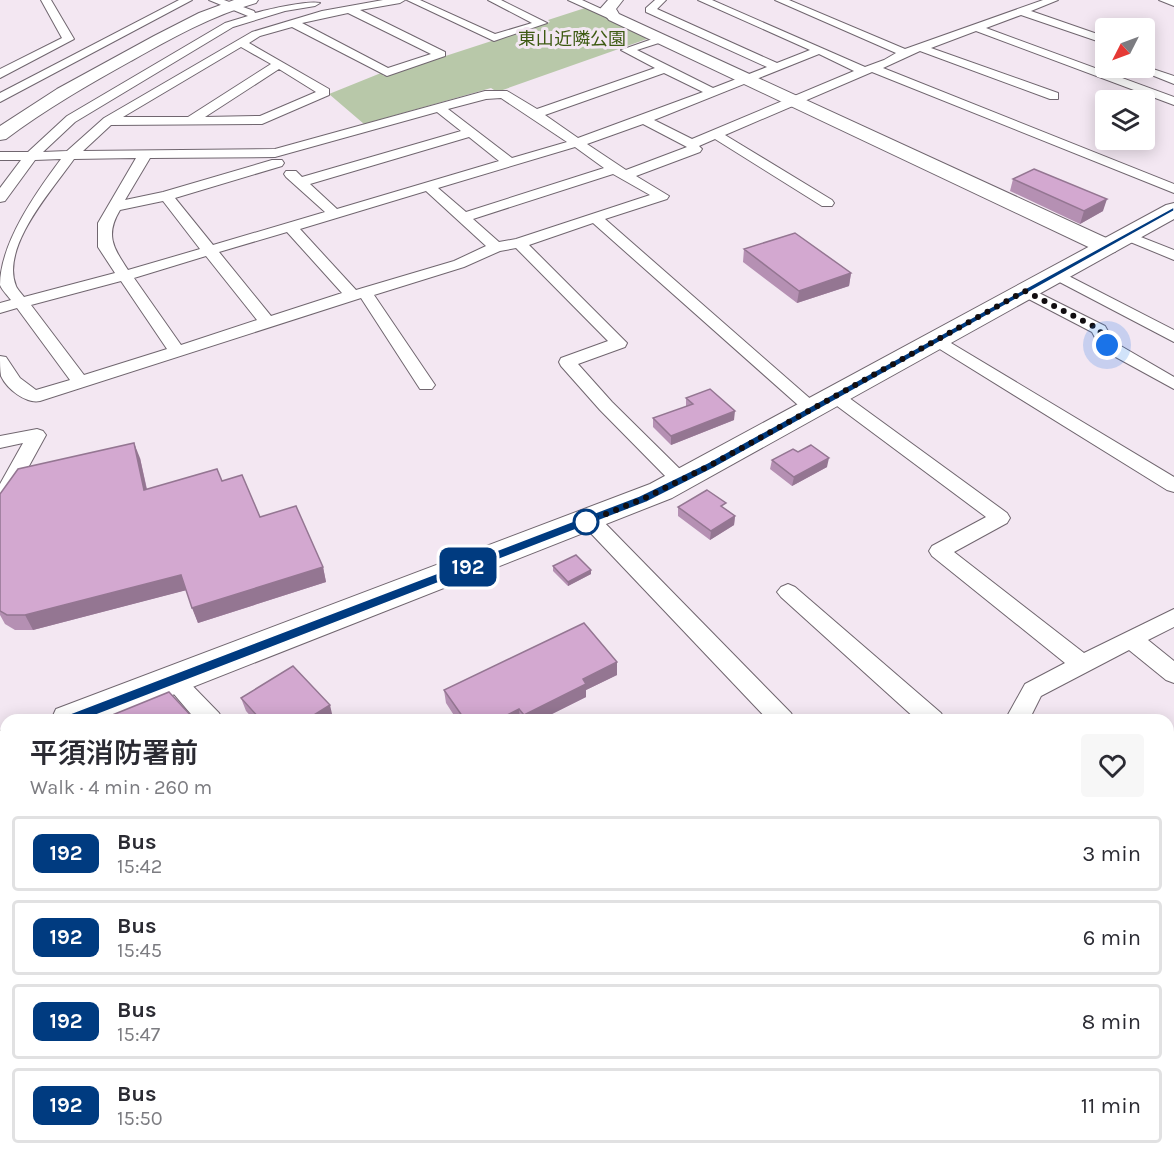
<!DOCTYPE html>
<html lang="en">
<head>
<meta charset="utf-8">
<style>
	:root { --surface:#fff; --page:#f7f7f7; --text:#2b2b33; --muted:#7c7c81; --line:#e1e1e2 }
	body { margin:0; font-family:Karla,"Noto Sans JP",sans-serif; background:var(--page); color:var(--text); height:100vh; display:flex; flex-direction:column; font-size:22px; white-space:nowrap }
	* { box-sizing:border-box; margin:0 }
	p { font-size:20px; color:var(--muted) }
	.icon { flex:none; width:33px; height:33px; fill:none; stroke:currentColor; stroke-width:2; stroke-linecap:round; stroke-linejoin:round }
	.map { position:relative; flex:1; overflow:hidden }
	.side { position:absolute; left:0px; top:714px; width:1174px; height:452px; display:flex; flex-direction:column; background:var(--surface); border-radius:18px 18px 0 0; box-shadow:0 3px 15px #0003 }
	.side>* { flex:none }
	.badge { padding:0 12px; border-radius:9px; font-size:21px; line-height:39px }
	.needle { width:39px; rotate:228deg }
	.buttons { position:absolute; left:1095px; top:18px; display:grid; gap:12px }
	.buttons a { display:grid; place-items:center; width:60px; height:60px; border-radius:6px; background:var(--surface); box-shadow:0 3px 15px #0003; font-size:30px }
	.you { position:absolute; width:30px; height:30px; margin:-15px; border:4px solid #fff; border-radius:50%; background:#1a73e8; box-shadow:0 0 0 9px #1a73e833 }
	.map>.badge { position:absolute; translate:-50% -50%; box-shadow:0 0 0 3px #fff }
	.round { display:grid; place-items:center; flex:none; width:63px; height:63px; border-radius:6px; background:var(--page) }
	.overview { display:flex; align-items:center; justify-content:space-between; height:102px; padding:0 30px }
	h1 { font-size:28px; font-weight:600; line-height:45px }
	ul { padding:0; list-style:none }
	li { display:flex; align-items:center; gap:18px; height:75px; margin:0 12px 9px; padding:0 18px; border:3px solid var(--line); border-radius:6px }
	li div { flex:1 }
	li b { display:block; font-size:22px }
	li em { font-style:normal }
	li .badge { min-width:66px; font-weight:700; text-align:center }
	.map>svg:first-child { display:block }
	.green { fill:#b8c8a9 }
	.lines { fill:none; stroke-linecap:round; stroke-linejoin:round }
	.street-casing { stroke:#70666f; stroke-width:2 }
	.secondary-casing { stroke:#70666f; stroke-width:2 }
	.primary-casing { stroke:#70666f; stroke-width:2 }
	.street { fill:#fff; fill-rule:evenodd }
	.secondary { fill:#fff; fill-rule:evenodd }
	.primary { fill:#fff; fill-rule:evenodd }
	.wall { fill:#b590b3 }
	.shaded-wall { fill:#947692 }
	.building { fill:#d3a8d0; stroke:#947692; stroke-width:1.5 }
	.line { fill:#003b80; stroke:#fff; stroke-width:1.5 }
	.walk { stroke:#110d10; stroke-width:6; stroke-dasharray:0 10.8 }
	.stop-dot { fill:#fff; stroke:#003b80; stroke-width:3 }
	.labels { text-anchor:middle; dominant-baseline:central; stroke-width:6; stroke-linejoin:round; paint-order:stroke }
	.far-park-label { font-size:18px; fill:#3d5a12; stroke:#f3e7f2 }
</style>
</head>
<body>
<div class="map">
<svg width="1174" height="1165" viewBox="0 0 1174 1165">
	<rect width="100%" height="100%" fill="#f3e7f2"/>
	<path class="green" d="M 585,8 L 647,36 L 647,39 L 497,92 L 491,88 L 364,124 L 329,94 L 381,73 L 384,76 L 550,22 L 548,20 Z"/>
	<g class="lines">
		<g class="street-casing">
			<path id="street" d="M 41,0 L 51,0 L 74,39 L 0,78 L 0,69 L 62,38 Z
				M 179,0 L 192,0 L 0,102 L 0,93 Z
				M 209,0 L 224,0 L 254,11 L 255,13 C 269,9 309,0 320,3 L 315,6 L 285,11 L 233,27 L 75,122 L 43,152 L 67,151 L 104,118 L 252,32 L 322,11 L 383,0 L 405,0 L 400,3 L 360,10 L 445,52 L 445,56 L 387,76 L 292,27 L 260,36 L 249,43 L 329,89 L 329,95 L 262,124 L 111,125 L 83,151 L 275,149 L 485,91 L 507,91 L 537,109 L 655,68 L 621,50 L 661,36 L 665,37 L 665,41 L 637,50 L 713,88 L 767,67 L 646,12 L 646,8 L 655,0 L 666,0 L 657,9 L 777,63 L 810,50 L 698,0 L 712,0 L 865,67 L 884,60 L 896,53 L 775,0 L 789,0 L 905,49 L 1043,0 L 1058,0 L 1031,11 L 1106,37 L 1106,44 L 1021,15 L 986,28 L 1174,97 L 1174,105 L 976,31 L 931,48 L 1058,93 L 1058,99 L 1050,99 L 920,51 L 883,68 L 1174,184 L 1174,193 L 872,72 L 725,135 L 832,200 L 834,203 L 832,206 L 822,206 L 715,139 L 699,146 L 702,149 L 700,152 L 636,176 L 669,196 L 667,199 L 605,219 L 822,409 L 819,413 L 807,413 L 593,223 L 529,245 L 627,343 L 625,347 L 578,364 L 612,402 L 688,477 L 691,481 L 688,485 L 681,487 L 674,485 L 600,410 L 561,366 L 559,362 L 561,358 L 608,341 L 516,248 L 500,251 L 464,267 L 374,295 L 435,385 L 432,389 L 420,389 L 361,298 L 40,401 C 26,404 7,389 1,376 C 0,370 0,362 0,356 L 6,357 L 20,378 L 36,390 L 70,380 L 17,308 L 0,313 L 0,303 L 11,300 C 8,296 2,290 0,285 C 0,243 37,191 61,159 L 35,160 L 5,201 L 0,202 L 0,188 L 21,160 L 0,160 L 0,152 L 28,152 L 67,116 L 225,23 L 248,16 ZM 348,13 L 431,54 L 388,68 L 302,23 ZM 241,47 L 271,64 L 188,117 L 123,117 ZM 819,54 L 854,71 L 692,139 L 654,120 ZM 279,69 L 316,92 L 260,116 L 205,117 ZM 664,73 L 703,92 L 578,138 L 545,115 ZM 501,98 L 567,142 L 512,158 L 448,109 L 486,99 ZM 437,112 L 461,131 L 302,177 L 296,171 L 286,171 L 284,174 L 286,177 L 325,212 L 213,245 L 175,198 L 282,166 L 284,163 L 282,160 L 272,160 L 163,192 L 125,200 L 150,158 L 275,157 ZM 643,124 L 687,147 L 626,170 L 587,144 ZM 469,137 L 499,161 L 337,209 L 310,184 ZM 575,147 L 604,168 L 466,212 L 438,188 ZM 136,158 L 98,223 L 98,247 L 115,273 L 24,297 C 22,294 17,289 16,286 C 0,247 53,189 74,159 ZM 613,174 L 650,195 L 516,239 L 499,242 L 473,219 ZM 426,191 L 486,246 L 454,261 L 356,290 L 300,229 ZM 163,201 L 200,249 L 128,270 C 113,247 105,235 120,210 ZM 287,232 L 342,293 L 271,316 L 219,252 ZM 206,256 L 257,320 L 181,345 L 134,278 ZM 121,281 L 167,349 L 84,375 L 31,305 Z
				M 407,0 L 420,0 L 495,34 L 532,23 L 488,0 L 501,0 L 547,23 L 494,41 Z
				M 568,0 L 582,0 L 619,17 L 618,19 L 610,19 Z
				M 1159,0 L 1174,0 L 1174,6 Z
				M 1144,66 L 1174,76 L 1174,84 L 1134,68 Z
				M 1128,232 L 1174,250 L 1174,260 L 1123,239 L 1121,236 Z
				M 1055,269 L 1174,330 L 1174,342 L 1050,277 L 1047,274 Z
				M 1025,286 L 1105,326 L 1114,342 L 1174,377 L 1174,389 L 1101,349 L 1092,332 L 1019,294 L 1017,291 Z
				M 936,334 L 1174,477 L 1174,492 L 1167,490 L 930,343 L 928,339 L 930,335 Z
				M 835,391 L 841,392 L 1007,513 L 1010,518 L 1007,523 L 954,552 L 1084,653 L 1174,609 L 1174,627 L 1148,640 L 1174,661 L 1174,683 L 1166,680 L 1129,650 L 1041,696 L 1029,720 L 1005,720 L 1025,684 L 1065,663 L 932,556 L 929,551 L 932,546 L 986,517 L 829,400 L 826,396 L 829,392 Z
				M 37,429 L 43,431 L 46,435 L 7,506 L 0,508 L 0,484 L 23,443 L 0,448 L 0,436 Z
				M 590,513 L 597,515 L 791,713 L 795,720 L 768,720 L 583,525 L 580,520 L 583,515 Z
				M 788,584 L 795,587 L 941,713 L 945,720 L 917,720 L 781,597 L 777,592 L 781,587 Z
				M 173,671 L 181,674 L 219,713 L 223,720 L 196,720 L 162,680 L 165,674 Z
				M 1168,1010 L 1174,1012 L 1174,1042 L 1168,1039 Z
				M 601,1160 L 633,1160 L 634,1165 L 602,1165 Z"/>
		</g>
		<g class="secondary-casing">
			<path id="secondary" d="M 234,0 L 258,0 L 256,3 C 211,16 172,38 131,61 C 88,85 46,109 6,139 L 0,140 L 0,126 L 57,89 L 154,36 L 199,13 Z
				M 608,0 L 623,0 L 616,9 L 619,14 L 1115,242 L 1118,247 L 1115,252 L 1107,253 L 1099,252 L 609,20 L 600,9 Z
				M 526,1160 L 585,1160 L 582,1165 L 523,1165 Z"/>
		</g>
		<g class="primary-casing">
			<path id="primary" d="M 1174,203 L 1174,219 L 672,498 L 109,720 L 51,720 L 56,709 L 650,484 L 1166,205 Z
				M 6,729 L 6,759 L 0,761 L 0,731 Z"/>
		</g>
		<use href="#street" class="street"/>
		<use href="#secondary" class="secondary"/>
		<use href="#primary" class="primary"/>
	</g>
	<path class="wall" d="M 1013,179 L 1103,211 L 1080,224 L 1010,191 Z
		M 744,249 L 851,273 L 849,286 L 797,303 L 743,262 Z
		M 686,398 L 734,420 L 671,445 L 653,427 L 653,418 L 686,407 Z
		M 798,452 L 827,467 L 792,486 L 770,469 L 772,460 Z
		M 140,458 L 147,489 L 222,481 L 260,517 L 323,567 L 326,582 L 198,623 L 186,590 L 33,630 L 15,630 L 5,624 L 0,615 L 0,494 Z
		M 678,507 L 726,509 L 735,516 L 734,525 L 710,540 L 678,516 Z
		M 553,566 L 591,570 L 591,574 L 568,586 L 553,571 Z
		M 617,675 L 586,690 L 586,697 L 540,720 L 457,720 L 446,703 L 444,690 Z
		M 241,698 L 333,718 L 330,720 L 254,720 L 246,711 Z"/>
	<path class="shaded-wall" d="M 1107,199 L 1103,211 L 1080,224 L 1084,211 Z
		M 851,273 L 849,286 L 797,303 L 799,291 Z
		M 735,411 L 734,420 L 671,445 L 671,436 Z
		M 134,443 L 140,458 L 150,505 L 144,490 Z
		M 829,458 L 827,467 L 792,486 L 794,477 Z
		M 735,516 L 734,525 L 710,540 L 711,531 Z
		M 323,567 L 326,582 L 198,623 L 192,608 Z
		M 591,570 L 591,574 L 568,586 L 568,582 Z
		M 181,575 L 187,590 L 33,630 L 25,615 Z
		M 617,662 L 617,675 L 586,690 L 586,697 L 540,720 L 524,720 L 524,715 L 583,679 Z
		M 330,705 L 333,718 L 330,720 L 306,720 Z
		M 519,709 L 520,720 L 497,720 Z"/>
	<path class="building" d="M 1034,169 L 1107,199 L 1084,211 L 1013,179 Z
		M 795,233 L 851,273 L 799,291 L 744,249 Z
		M 710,389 L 735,411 L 671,436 L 653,418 L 693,404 L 686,398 Z
		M 134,443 L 144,490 L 217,469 L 222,481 L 242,475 L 260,517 L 296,506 L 323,567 L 192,608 L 181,575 L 25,615 L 7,615 L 0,611 L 0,494 L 18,469 Z
		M 811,445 L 829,458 L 794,477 L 772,460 L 793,449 L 798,452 Z
		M 707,490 L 726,503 L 721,506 L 735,516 L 711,531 L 678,507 Z
		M 576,555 L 591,570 L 568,582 L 553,566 Z
		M 584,623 L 617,662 L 583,679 L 586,684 L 524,715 L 519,709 L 497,720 L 465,720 L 444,690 Z
		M 293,666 L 330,705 L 306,720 L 261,720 L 241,698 Z
		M 169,692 L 195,720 L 100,720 Z
		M 0,863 L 6,872 L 6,950 L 0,941 Z"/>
	<path class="line" d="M 1174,207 L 1174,211 L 714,468 L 647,502 L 73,724 L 64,724 L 62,720 L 64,716 L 639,496 L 707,463 Z"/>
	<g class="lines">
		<path class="walk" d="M 586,522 L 643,499 L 711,465 L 1025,291 L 1099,329 L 1107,345"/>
	</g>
	<circle class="stop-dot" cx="586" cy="522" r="12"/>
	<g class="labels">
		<g class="far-park-label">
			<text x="572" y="39">東山近隣公園</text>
		</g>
	</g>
</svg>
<div class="buttons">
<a><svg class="needle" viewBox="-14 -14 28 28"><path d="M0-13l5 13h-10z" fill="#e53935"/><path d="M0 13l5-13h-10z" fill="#7c7c81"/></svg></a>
<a><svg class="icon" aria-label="layers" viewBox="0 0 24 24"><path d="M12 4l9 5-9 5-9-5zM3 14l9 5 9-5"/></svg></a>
</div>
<div class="you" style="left:1107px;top:345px"></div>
<b class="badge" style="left:468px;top:567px;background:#003b80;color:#fff">192</b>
<section class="side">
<div class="overview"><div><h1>平須消防署前</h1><p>Walk · 4 min · 260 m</p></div><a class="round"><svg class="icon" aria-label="heart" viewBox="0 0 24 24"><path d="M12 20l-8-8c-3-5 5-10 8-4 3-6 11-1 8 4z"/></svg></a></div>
<ul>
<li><span class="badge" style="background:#003b80;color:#fff">192</span><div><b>Bus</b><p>15:42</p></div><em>3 min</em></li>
<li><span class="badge" style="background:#003b80;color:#fff">192</span><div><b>Bus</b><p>15:45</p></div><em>6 min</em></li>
<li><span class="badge" style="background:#003b80;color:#fff">192</span><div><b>Bus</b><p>15:47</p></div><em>8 min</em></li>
<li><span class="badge" style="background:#003b80;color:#fff">192</span><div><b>Bus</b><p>15:50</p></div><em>11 min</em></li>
</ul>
</section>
</div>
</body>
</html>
